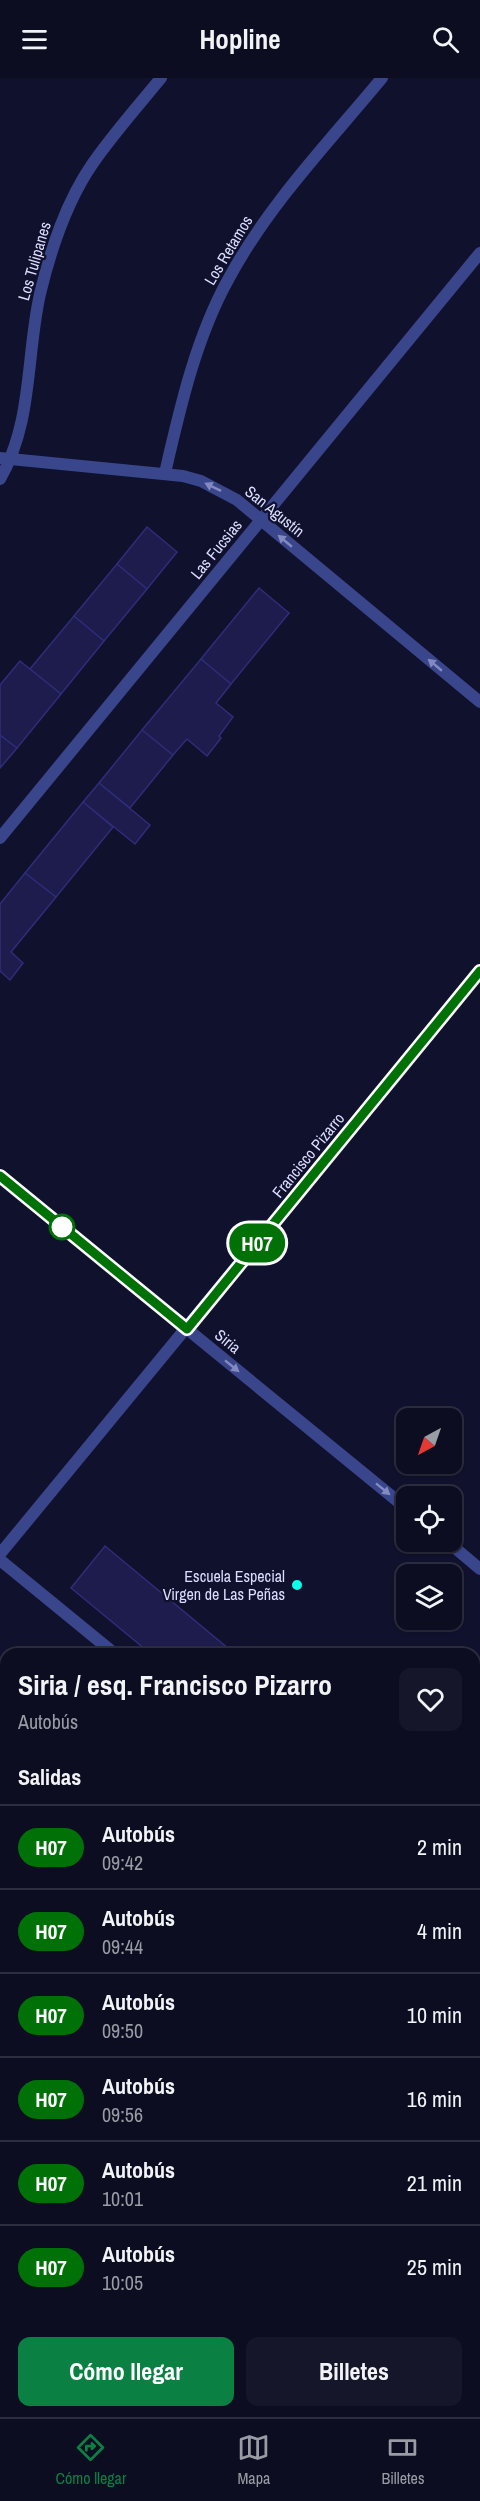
<!DOCTYPE html>
<html lang="es">
<head>
<meta charset="utf-8">
<style>
	:root { --surface:#0c0d21; --page:#15162a; --text:#f1f3f6; --muted:#9a9ca5; --line:#2c2d3f; --accent:#0b8043 }
	body { margin:0; font-family:"Archivo Narrow",sans-serif; background:var(--page); color:var(--text); height:100vh; display:flex; flex-direction:column; font-size:22px; white-space:nowrap }
	* { box-sizing:border-box; margin:0 }
	p { font-size:20px; color:var(--muted) }
	.icon { flex:none; width:33px; height:33px; fill:none; stroke:currentColor; stroke-width:2; stroke-linecap:round; stroke-linejoin:round }
	.map { position:relative; flex:1; overflow:hidden }
	.sheet { position:absolute; left:0px; top:1570px; width:480px; height:770px; display:flex; flex-direction:column; background:var(--surface); border-radius:18px 18px 0 0; box-shadow:0 2px 4px #0004,0 0 0 2px var(--line) }
	.sheet>* { flex:none }
	.badge { padding:0 12px; border-radius:20px; font-size:21px; line-height:39px }
	.needle { width:39px; rotate:220deg }
	.fabs { position:absolute; left:396px; top:1330px; display:grid; gap:12px }
	.fabs a { display:grid; place-items:center; width:66px; height:66px; border-radius:12px; background:var(--surface); box-shadow:0 2px 4px #0004,0 0 0 2px var(--line); font-size:30px }
	.map>.badge { position:absolute; translate:-50% -50%; box-shadow:0 0 0 3px #fff }
	h2 { padding:0 18px; font-size:22px; line-height:54px }
	.round { display:grid; place-items:center; flex:none; width:63px; height:63px; border-radius:12px; background:var(--page) }
	.summary { display:flex; align-items:center; justify-content:space-between; height:102px; padding:0 18px }
	h1 { font-size:28px; font-weight:700; line-height:45px }
	.button { display:flex; gap:12px; margin-top:auto; padding:12px 18px }
	.button a { flex:1; height:69px; border-radius:12px; background:var(--accent); color:#fff; font-size:24px; font-weight:700; line-height:69px; text-align:center }
	.button a+a { background:var(--page); color:var(--text) }
	ul { padding:0; list-style:none }
	li { display:flex; align-items:center; gap:18px; height:84px; padding:0 18px; border-top:2px solid var(--line) }
	li div { flex:1 }
	li b { display:block; font-size:22px }
	li em { font-style:normal }
	li .badge { min-width:66px; font-weight:700; text-align:center }
	header { display:flex; justify-content:space-between; align-items:center; height:78px; padding:0 18px; background:var(--surface); font-size:27px; font-weight:700 }
	.menu { display:flex; justify-content:space-around; align-items:center; height:84px; border-top:2px solid var(--line); background:var(--surface); font-size:16px; color:var(--muted) }
	.menu a { display:grid; justify-items:center; gap:3px }
	.menu .current { color:var(--accent) }
	.map>svg:first-child { display:block }
	.green { fill:#13362f }
	.building { fill:#1d1c4d; stroke:#2f2d7a; stroke-width:1.5 }
	.lines { fill:none; stroke-linecap:round; stroke-linejoin:round }
	.service { stroke:#3a468c; stroke-width:12 }
	.minor { stroke:#3a468c; stroke-width:12 }
	.tertiary { stroke:#3a468c; stroke-width:12 }
	.secondary { stroke:#7288ff; stroke-width:12 }
	.oneway { fill:#828ac0 }
	.line-casing { stroke:#fff; stroke-width:14 }
	.line { stroke:#007106; stroke-width:9 }
	.stop-dot { fill:#fff; stroke:#007106; stroke-width:3 }
	.poi-dot { fill:#07ffeb; stroke:#10112c; stroke-width:2 }
	.labels { text-anchor:middle; dominant-baseline:central; stroke-width:4.5; stroke-linejoin:round; paint-order:stroke }
	.street-label { font-size:16px; fill:#dbddff; stroke:#10112c }
	.poi-label { font-size:16px; fill:#dbddff; stroke:#10112c; text-anchor:end }
</style>
</head>
<body>
<header><svg class="icon" aria-label="menu" viewBox="0 0 24 24"><path d="M4 6h16M4 12h16M4 18h16"/></svg>Hopline<svg class="icon" aria-label="search" viewBox="0 0 24 24"><circle cx="10" cy="10" r="6"/><path d="M15 15l6 6"/></svg></header>
<div class="map">
<svg width="480" height="2339" viewBox="0 0 480 2339">
	<rect width="100%" height="100%" fill="#10112c"/>
	<path class="green" d="M 480,2193 L 480,2321 L 474,2316 L 474,2200 Z"/>
	<path class="building" d="M 147,449 L 177,474 L 147,511 L 117,486 Z
		M 117,486 L 147,511 L 104,563 L 74,538 Z
		M 259,510 L 289,535 L 231,606 L 201,581 Z
		M 74,538 L 104,563 L 61,616 L 30,591 Z
		M 201,581 L 231,606 L 216,625 L 233,639 L 219,658 L 221,660 L 207,678 L 187,661 L 173,677 L 142,652 Z
		M 20,583 L 61,616 L 17,670 L 0,657 L 0,607 Z
		M 142,652 L 173,677 L 130,730 L 99,705 Z
		M 0,657 L 17,670 L 0,690 Z
		M 99,705 L 150,747 L 135,766 L 83,724 Z
		M 83,724 L 113,749 L 56,819 L 25,795 Z
		M 25,795 L 56,819 L 11,874 L 23,885 L 10,902 L 0,893 L 0,826 Z
		M 105,1468 L 235,1576 L 151,1576 L 71,1510 Z
		M 480,1911 L 480,2018 L 474,2025 L 474,1918 Z
		M 480,2064 L 480,2170 L 474,2177 L 474,2071 Z"/>
	<g class="lines">
		<path class="service" d="M 0,1482 L 115,1576"/>
		<path class="minor" d="M 165,395 C 180,330 196,259 229,200 C 269,126 329,64 382,0
			M 0,401 C 33,344 26,278 40,216 C 51,170 66,124 93,85 C 114,55 138,28 161,0
			M 0,760 L 480,175
			M 0,1476 L 480,893
			M 0,1970 L 6,1975
			M 448,2334 L 454,2339
			M 296,2339 L 301,2334"/>
		<path class="tertiary" d="M 0,380 L 183,398 L 201,403 L 237,422 L 480,624
			M 0,1098 L 406,1430
			M 448,1464 L 480,1491"/>
		<path class="secondary" d="M 474,1815 L 480,1808
			M 43,2339 L 48,2334"/>
	</g>
	<defs><path id="oneway-solid" d="M-6-.8H1V-3.2L6.5 0L1 3.2V.8H-6Z" transform="scale(1.5)"/></defs>
	<g class="oneway">
		<use href="#oneway-solid" transform="translate(213 409) rotate(-154)"/>
		<use href="#oneway-solid" transform="translate(285 463) rotate(-140)"/>
		<use href="#oneway-solid" transform="translate(435 587) rotate(-140)"/>
		<use href="#oneway-solid" transform="translate(232 1288) rotate(39)"/>
		<use href="#oneway-solid" transform="translate(383 1411) rotate(39)"/>
	</g>
	<g class="lines">
		<g class="line-casing">
			<path id="line" d="M 0,1098 L 187,1251 L 480,893"/>
		</g>
		<use href="#line" class="line"/>
	</g>
	<circle class="stop-dot" cx="62" cy="1149" r="12"/>
	<circle class="poi-dot" cx="297" cy="1507" r="6"/>
	<g class="labels">
		<g class="street-label">
			<text transform="translate(228 172) rotate(-59)">Los Retamos</text>
			<text transform="translate(34 183) rotate(-74)">Los Tulipanes</text>
			<text transform="translate(275 433) rotate(39)">San Agustín</text>
			<text transform="translate(216 471) rotate(-51)">Las Fucsias</text>
			<text transform="translate(308 1077) rotate(-51)">Francisco Pizarro</text>
			<text transform="translate(228 1263) rotate(39)">Siria</text>
		</g>
		<g class="poi-label">
			<text x="285" y="1498">Escuela Especial<tspan x="285" dy="18">Virgen de Las Peñas</tspan></text>
		</g>
	</g>
</svg>
<div class="fabs">
<a><svg class="needle" viewBox="-14 -14 28 28"><path d="M0-13l5 13h-10z" fill="#e53935"/><path d="M0 13l5-13h-10z" fill="#9a9ca5"/></svg></a>
<a><svg class="icon" aria-label="locate" viewBox="0 0 24 24"><circle cx="12" cy="12" r="6"/><path d="M12 2v4M12 18v4M2 12h4M18 12h4"/></svg></a>
<a><svg class="icon" aria-label="layers" viewBox="0 0 24 24"><path d="M12 4l9 5-9 5-9-5zM3 14l9 5 9-5"/></svg></a>
</div>
<b class="badge" style="left:257px;top:1165px;background:#007106;color:#fff">H07</b>
<section class="sheet">
<div class="summary"><div><h1>Siria / esq. Francisco Pizarro</h1><p>Autobús</p></div><a class="round"><svg class="icon" aria-label="heart" viewBox="0 0 24 24"><path d="M12 20l-8-8c-3-5 5-10 8-4 3-6 11-1 8 4z"/></svg></a></div>
<h2>Salidas</h2>
<ul>
<li><span class="badge" style="background:#007106;color:#fff">H07</span><div><b>Autobús</b><p>09:42</p></div><em>2 min</em></li>
<li><span class="badge" style="background:#007106;color:#fff">H07</span><div><b>Autobús</b><p>09:44</p></div><em>4 min</em></li>
<li><span class="badge" style="background:#007106;color:#fff">H07</span><div><b>Autobús</b><p>09:50</p></div><em>10 min</em></li>
<li><span class="badge" style="background:#007106;color:#fff">H07</span><div><b>Autobús</b><p>09:56</p></div><em>16 min</em></li>
<li><span class="badge" style="background:#007106;color:#fff">H07</span><div><b>Autobús</b><p>10:01</p></div><em>21 min</em></li>
<li><span class="badge" style="background:#007106;color:#fff">H07</span><div><b>Autobús</b><p>10:05</p></div><em>25 min</em></li>
</ul>
<div class="button"><a>Cómo llegar</a><a>Billetes</a></div>
</section>
</div>
<nav class="menu">
<a class="current"><svg class="icon" aria-label="directions" viewBox="0 0 24 24"><path d="M12 3l9 9-9 9-9-9zM9 14v-3h6M13 9l2 2-2 2"/></svg>Cómo llegar</a>
<a><svg class="icon" aria-label="map" viewBox="0 0 24 24"><path d="M3 6l6-2 6 2 6-2v14l-6 2-6-2-6 2zM9 4v14M15 6v14"/></svg>Mapa</a>
<a><svg class="icon" aria-label="tickets" viewBox="0 0 24 24"><path d="M3 7h18v10H3zM15 7v10"/></svg>Billetes</a>
</nav>
</body>
</html>
